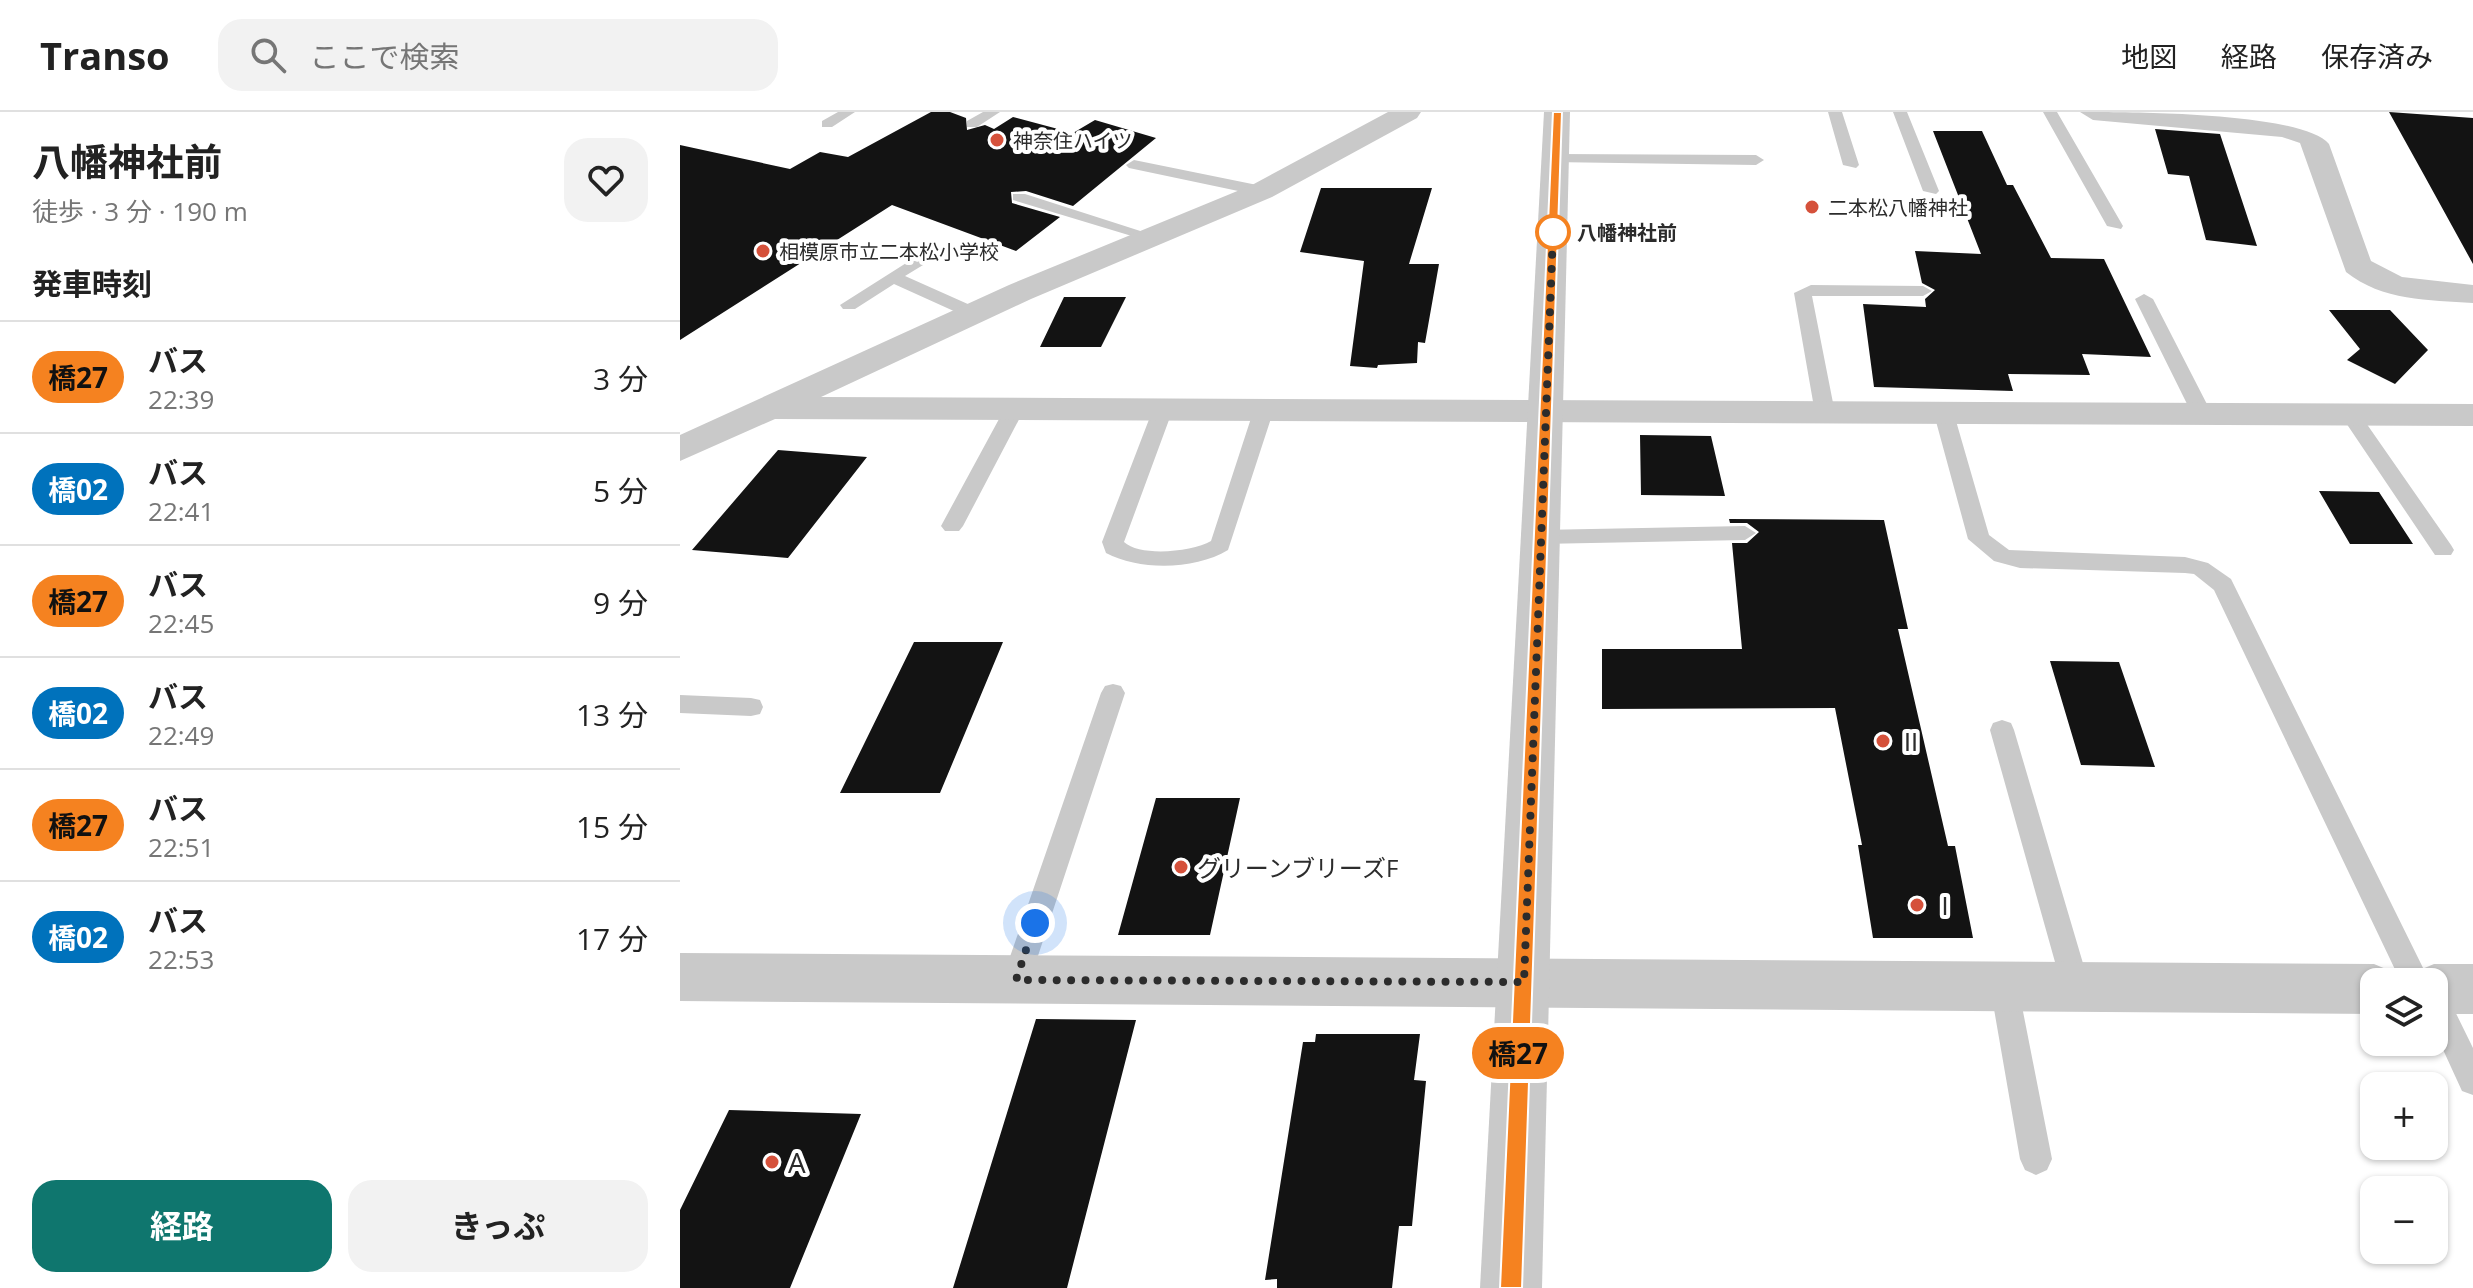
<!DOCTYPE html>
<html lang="ja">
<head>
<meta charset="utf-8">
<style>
	:root { --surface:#fff; --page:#f2f2f2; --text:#222; --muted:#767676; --line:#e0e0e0; --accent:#0f766e }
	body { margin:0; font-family:"Open Sans","Noto Sans JP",sans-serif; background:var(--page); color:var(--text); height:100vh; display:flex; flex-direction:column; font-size:30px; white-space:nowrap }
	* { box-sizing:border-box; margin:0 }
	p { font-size:26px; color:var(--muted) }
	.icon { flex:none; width:44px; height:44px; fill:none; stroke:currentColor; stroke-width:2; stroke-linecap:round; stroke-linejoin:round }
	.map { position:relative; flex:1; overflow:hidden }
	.details { display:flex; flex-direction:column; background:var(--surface); width:680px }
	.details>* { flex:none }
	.badge { padding:0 16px; border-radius:26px; font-size:28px; line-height:52px }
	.fabs { position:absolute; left:1680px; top:856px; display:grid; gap:16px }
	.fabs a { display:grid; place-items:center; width:88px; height:88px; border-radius:16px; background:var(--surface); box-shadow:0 2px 6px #0004; font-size:40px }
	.you { position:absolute; width:40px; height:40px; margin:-20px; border:6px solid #fff; border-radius:50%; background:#1a73e8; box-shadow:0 0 0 12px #1a73e833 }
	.map>.badge { position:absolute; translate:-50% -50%; box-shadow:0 0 0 4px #fff }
	h2 { padding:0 32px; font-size:30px; line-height:72px }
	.round { display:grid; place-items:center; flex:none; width:84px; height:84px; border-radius:24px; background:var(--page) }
	.overview { display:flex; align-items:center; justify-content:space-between; height:136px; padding:0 32px }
	h1 { font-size:38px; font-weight:700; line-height:60px }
	.primary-button { display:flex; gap:16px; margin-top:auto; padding:16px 32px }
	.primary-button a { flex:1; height:92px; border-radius:24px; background:var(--accent); color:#fff; font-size:32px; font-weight:700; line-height:92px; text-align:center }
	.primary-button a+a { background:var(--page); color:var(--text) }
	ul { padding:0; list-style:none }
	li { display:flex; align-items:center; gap:24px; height:112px; padding:0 32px; border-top:2px solid var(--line) }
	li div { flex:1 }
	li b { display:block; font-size:30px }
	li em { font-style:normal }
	li .badge { min-width:88px; font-weight:700; text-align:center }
	header { display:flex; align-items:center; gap:48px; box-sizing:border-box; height:112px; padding:0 40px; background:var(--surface); border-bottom:2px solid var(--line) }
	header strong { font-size:38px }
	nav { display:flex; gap:44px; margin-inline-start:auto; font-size:28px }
	.search { width:560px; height:72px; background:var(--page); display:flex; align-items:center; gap:20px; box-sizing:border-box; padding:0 28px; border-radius:24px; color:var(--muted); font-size:30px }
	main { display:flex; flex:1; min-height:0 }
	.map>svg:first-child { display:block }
	.building { fill:#131313 }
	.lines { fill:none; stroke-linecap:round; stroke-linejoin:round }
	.service { fill:#c9c9c9; fill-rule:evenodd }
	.minor { fill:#c9c9c9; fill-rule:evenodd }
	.tertiary { fill:#c9c9c9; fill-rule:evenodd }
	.line { fill:#f58220; stroke:#fff; stroke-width:2 }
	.walk { stroke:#2c2c2c; stroke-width:8; stroke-dasharray:0 14.4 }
	.poi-dot { fill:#d5513b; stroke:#fff; stroke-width:3 }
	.stop-dot { fill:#fff; stroke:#f58220; stroke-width:4 }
	.labels { text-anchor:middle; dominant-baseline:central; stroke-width:8; stroke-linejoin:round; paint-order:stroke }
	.far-poi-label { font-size:20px; fill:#2c2c2c; stroke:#fff; text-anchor:start }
	.far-stop-label { font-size:20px; font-weight:bold; fill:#2c2c2c; stroke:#fff; text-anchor:start }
	.poi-label { font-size:24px; fill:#2c2c2c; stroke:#fff; text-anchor:start }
	.near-poi-label { font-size:28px; fill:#2c2c2c; stroke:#fff; text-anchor:start }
</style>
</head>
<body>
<header>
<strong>Transo</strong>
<div class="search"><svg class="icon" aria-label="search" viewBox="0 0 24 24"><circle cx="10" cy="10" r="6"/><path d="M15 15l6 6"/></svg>ここで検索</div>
<nav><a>地図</a><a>経路</a><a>保存済み</a></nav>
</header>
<main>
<section class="details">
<div class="overview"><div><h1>八幡神社前</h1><p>徒歩 · 3 分 · 190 m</p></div><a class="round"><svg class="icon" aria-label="heart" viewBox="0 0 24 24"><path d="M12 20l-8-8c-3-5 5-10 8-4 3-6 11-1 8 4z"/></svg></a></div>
<h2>発車時刻</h2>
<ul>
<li><span class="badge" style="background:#f58220;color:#111">橋27</span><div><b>バス</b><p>22:39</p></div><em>3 分</em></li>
<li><span class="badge" style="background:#0072bc;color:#fff">橋02</span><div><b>バス</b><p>22:41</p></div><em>5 分</em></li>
<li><span class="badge" style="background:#f58220;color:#111">橋27</span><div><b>バス</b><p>22:45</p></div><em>9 分</em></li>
<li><span class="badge" style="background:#0072bc;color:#fff">橋02</span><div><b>バス</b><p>22:49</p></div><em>13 分</em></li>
<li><span class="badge" style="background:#f58220;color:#111">橋27</span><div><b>バス</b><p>22:51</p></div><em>15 分</em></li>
<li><span class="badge" style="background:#0072bc;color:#fff">橋02</span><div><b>バス</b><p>22:53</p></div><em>17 分</em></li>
</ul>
<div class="primary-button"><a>経路</a><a>きっぷ</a></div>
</section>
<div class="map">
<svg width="1793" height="1176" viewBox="0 0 1793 1176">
	<rect width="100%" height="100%" fill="#fff"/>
	<path class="building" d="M 251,0 L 270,0 L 286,6 L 287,18 L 305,13 L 314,17 L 333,5 L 393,21 L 415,8 L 476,26 L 393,94 L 346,79 L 331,80 L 332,91 L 380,105 L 336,139 L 212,93 L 0,228 L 0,33 L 110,57 L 140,40 L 168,45 Z
		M 1709,0 L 1793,6 L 1793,152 L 1744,63 Z
		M 1475,17 L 1540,22 L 1577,134 L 1526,128 L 1509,64 L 1488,62 Z
		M 1253,19 L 1302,19 L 1327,73 L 1333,73 L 1371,146 L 1424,147 L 1471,245 L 1402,242 L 1410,263 L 1328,262 L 1333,279 L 1194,275 L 1183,192 L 1246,195 L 1245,187 L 1255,178 L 1242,171 L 1235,139 L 1301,142 Z
		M 641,76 L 752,76 L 729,152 L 759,152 L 745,231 L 738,230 L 737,251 L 698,253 L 697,256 L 670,254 L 684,149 L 620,140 Z
		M 384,185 L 446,185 L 421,235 L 360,235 Z
		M 1649,198 L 1710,198 L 1748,238 L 1715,272 L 1667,248 L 1680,237 Z
		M 960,323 L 1031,324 L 1045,384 L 961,383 Z
		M 98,338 L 187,345 L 108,446 L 12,438 Z
		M 1639,379 L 1699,380 L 1733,432 L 1670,432 Z
		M 1049,407 L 1204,408 L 1228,517 L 1218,517 L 1268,734 L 1275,734 L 1293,826 L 1193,826 L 1178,733 L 1182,733 L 1155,596 L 922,597 L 922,537 L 1062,537 L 1052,431 L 1067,431 L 1079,420 L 1067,411 L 1050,411 Z
		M 234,530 L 323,530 L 260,681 L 160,681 Z
		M 1370,549 L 1439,550 L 1475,655 L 1401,653 Z
		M 476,686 L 560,686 L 530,823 L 438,823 Z
		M 356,907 L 456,908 L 387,1176 L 273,1176 Z
		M 636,922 L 740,922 L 734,968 L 746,969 L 732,1114 L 719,1114 L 712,1176 L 597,1176 L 597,1167 L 585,1168 L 623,930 L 635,930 Z
		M 49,998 L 181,1002 L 110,1176 L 0,1176 L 0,1098 Z"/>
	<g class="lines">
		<path class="service" d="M 158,0 L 175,0 L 152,15 L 142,15 L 142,9 Z
			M 303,0 L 320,0 L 297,15 L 287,15 L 287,9 Z
			M 1148,0 L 1162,0 L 1179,53 L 1176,56 L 1163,53 Z
			M 1213,0 L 1227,0 L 1259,79 L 1256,82 L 1243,79 Z
			M 1363,0 L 1377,0 L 1443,114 L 1441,117 L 1427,114 Z
			M 876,42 L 1076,43 L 1084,48 L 1076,53 L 871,50 L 871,44 Z
			M 454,48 L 582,74 L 590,79 L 582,84 L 449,56 L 446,53 Z
			M 333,82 L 345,82 L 479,125 L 465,128 L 333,88 Z
			M 242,141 L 250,146 L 248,150 L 225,164 L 299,197 L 299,205 L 287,205 L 214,172 L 175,197 L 163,197 L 160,193 Z
			M 1131,173 L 1243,174 L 1252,179 L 1243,184 L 1132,184 L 1155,301 L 1145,307 L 1135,301 L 1114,181 Z
			M 1464,182 L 1473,187 L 1532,302 L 1529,306 L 1515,306 L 1512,302 L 1455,187 Z
			M 335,290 L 345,296 L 283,414 L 279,419 L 265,419 L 261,414 L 325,296 Z
			M 483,291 L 493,297 L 444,430 C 460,445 512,440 531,429 L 574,297 L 584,291 L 594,297 L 548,438 C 515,458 460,459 426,441 L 422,430 L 473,297 Z
			M 1264,296 L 1274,302 L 1309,423 L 1329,438 L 1505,445 L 1528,451 L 1551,467 L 1750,870 L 1721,870 L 1534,478 L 1514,462 L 1505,461 L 1340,456 L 1314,449 L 1288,427 L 1254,302 Z
			M 1670,296 L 1677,298 L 1771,433 L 1774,438 L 1771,443 L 1755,443 L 1660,302 Z
			M 1065,414 L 1076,421 L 1065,428 L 860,432 L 849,425 L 860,418 Z
			M 433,572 L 441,574 L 445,581 L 350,868 L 346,877 L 336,881 L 326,877 L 322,868 L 421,581 L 425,574 Z
			M 0,583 L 71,586 L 80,588 L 83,595 L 80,602 L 71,604 L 0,601 Z
			M 1322,608 L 1331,611 L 1334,618 L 1410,875 L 1406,884 L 1396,888 L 1386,884 L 1382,875 L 1310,618 L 1313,611 Z
			M 1324,861 L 1334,865 L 1338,874 L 1372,1047 L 1367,1058 L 1356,1063 L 1345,1058 L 1340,1047 L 1310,874 L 1314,865 Z
			M 1754,873 L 1764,877 L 1793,936 L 1793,983 L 1782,979 L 1754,918 Z"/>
		<path class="minor" d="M 708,0 L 741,0 L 737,6 L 592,85 L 351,187 L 141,285 L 1793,292 L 1793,314 L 95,307 L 0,349 L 0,323 L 329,173 L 572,73 Z
			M 1400,0 C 1449,0 1622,0 1649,32 L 1691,149 L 1722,165 L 1793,173 L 1793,191 C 1749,188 1702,189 1666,160 L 1620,31 L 1602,25 L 1413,8 Z
			M 0,841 L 1694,852 L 1713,860 L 1717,870 L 1694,870 L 1694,902 L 0,889 Z
			M 1754,852 L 1793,852 L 1793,902 L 1754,902 L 1754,870 L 1731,870 L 1735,860 Z"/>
		<path class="tertiary" d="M 864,0 L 890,0 L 862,1176 L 800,1176 Z"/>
	</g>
	<path class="line" d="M 873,0 L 882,0 L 842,1176 L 820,1176 Z"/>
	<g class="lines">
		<path class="walk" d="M 355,811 L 336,868 L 844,870 L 873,120"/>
	</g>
	<g class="poi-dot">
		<circle cx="317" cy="28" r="8"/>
		<circle cx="1132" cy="95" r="8"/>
		<circle cx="83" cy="139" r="8"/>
		<circle cx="1203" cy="629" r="8"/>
		<circle cx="501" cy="755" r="8"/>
		<circle cx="1237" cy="793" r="8"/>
		<circle cx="92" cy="1050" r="8"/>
	</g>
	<circle class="stop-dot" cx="873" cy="120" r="16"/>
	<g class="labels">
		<g class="far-poi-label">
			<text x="333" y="28">神奈住ハイツ</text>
			<text x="1148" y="95">二本松八幡神社</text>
			<text x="99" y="139">相模原市立二本松小学校</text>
		</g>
		<g class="far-stop-label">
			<text x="897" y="120">八幡神社前</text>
		</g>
		<g class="poi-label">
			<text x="1219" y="629">Ⅱ</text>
			<text x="517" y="755">グリーンブリーズF</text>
			<text x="1253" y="793">Ⅰ</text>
		</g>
		<g class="near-poi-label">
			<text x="108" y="1050">A</text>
		</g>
	</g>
</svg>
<div class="fabs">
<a><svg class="icon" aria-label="layers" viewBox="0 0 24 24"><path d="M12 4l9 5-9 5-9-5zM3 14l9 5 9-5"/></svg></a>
<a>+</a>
<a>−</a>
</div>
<div class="you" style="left:355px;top:811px"></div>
<b class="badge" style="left:838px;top:941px;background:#f58220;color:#111">橋27</b>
</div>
</main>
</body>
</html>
